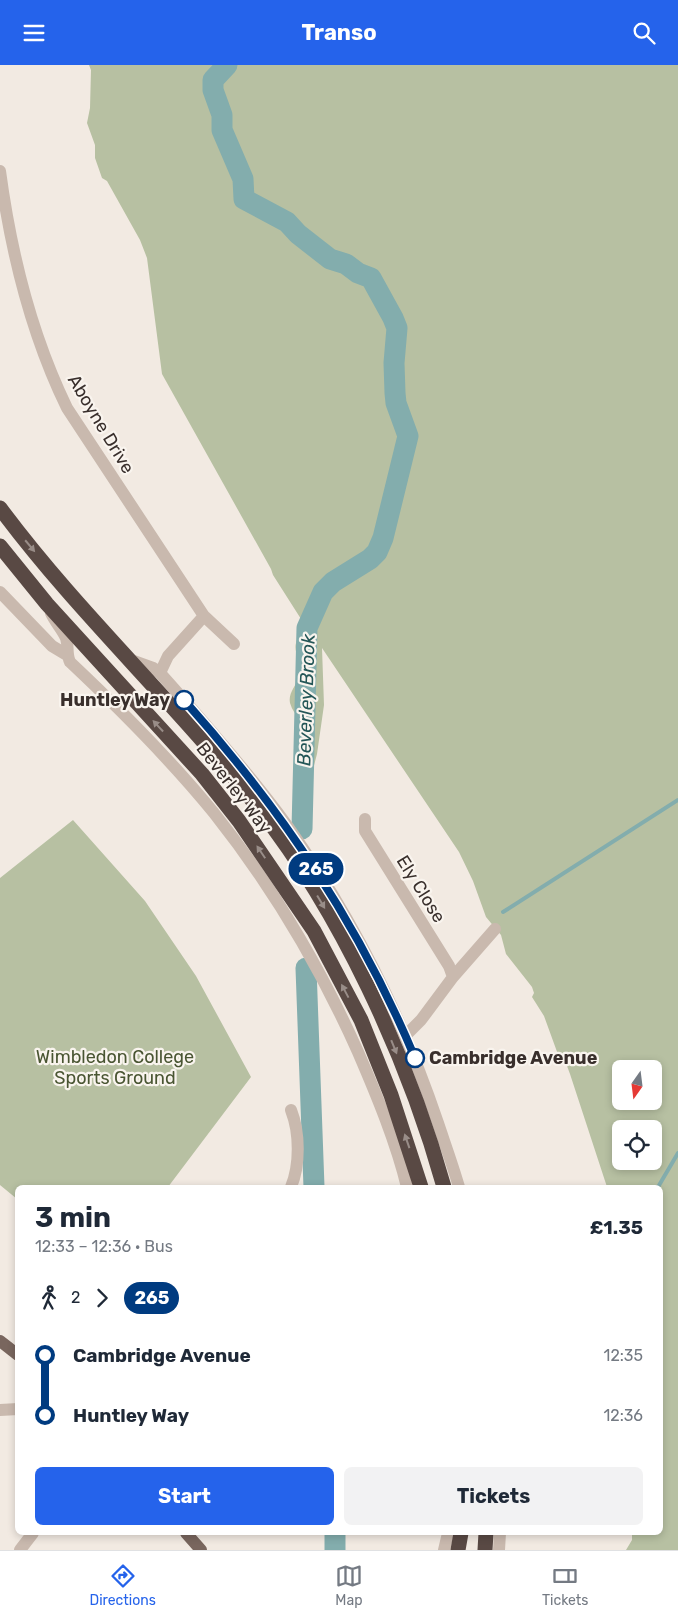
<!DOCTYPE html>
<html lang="en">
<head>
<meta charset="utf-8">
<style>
	:root { --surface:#fff; --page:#f2f2f3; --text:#1f2937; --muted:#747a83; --line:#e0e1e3; --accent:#2563eb }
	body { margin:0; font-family:Rubik,sans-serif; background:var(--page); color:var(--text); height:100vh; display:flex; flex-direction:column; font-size:19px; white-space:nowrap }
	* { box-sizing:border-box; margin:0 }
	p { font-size:16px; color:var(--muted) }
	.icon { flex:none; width:28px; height:28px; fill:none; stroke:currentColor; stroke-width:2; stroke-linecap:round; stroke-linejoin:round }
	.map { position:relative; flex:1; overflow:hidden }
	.side { position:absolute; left:15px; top:1120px; width:648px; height:350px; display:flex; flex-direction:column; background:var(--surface); border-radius:8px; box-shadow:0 2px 8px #0003 }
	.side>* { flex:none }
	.badge { padding:0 10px; border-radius:16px; font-size:18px; line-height:32px }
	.needle { width:32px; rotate:194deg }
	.buttons { position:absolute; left:612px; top:995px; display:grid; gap:10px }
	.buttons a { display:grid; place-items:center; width:50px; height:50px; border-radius:8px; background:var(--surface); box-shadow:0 2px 8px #0003; font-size:25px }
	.map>.badge { position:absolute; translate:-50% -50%; box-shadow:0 0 0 2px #fff }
	.legs { display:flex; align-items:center; gap:8px; height:55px; padding:0 20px; font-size:16px }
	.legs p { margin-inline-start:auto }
	.headline { display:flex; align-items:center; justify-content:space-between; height:85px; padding:0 20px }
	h1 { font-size:28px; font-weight:700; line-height:38px }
	.cta { display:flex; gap:10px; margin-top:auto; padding:10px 20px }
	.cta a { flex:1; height:58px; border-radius:8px; background:var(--accent); color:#fff; font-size:20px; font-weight:700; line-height:58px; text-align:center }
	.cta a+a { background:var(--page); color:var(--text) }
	ul { padding:0 20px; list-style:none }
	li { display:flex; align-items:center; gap:18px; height:60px; font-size:19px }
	li i { display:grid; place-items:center; width:8px; height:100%; margin:0 6px; background:currentColor }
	li i::after { content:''; width:12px; height:12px; margin:-6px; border:4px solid; border-radius:50%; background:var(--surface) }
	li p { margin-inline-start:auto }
	li:first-child i { background:linear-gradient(#0000 50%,currentColor 0) }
	li:last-child i { background:linear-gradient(currentColor 50%,#0000 0) }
	header { display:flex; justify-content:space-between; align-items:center; height:65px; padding:0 20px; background:var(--accent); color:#fff; font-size:22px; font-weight:700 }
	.dock { display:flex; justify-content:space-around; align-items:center; height:70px; border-top:1px solid var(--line); background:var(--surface); font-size:14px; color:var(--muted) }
	.dock a { display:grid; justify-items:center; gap:2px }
	.dock .on { color:var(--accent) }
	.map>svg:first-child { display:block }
	.green { fill:#b7c0a2; fill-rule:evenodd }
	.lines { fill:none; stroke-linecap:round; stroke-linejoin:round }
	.stream { stroke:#83adad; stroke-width:4 }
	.river { stroke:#83adad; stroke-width:21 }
	.minor { stroke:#c9b9ae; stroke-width:12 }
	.major { stroke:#79665e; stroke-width:12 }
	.highway { stroke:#594944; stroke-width:15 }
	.oneway { fill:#998d88 }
	.line-1-casing { stroke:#fff; stroke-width:11 }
	.line-1 { stroke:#003b80; stroke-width:8 }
	.stop-1-dot { fill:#fff; stroke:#003b80; stroke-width:2.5 }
	.labels { text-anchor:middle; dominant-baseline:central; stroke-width:4.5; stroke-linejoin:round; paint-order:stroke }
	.street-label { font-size:18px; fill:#392f2c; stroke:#f9f4ee }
	.stop-label { font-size:18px; font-weight:bold; fill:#392f2c; stroke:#f9f4ee; text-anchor:end }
	.park-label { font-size:18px; fill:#495532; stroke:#f9f4ee }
	.water-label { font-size:19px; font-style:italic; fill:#245657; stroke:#f9f4ee }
</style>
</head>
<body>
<header><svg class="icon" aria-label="menu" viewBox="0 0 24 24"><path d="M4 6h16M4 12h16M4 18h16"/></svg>Transo<svg class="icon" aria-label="search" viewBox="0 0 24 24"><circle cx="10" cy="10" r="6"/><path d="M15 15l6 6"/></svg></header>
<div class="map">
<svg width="678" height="1485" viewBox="0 0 678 1485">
	<rect width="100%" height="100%" fill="#f2eae2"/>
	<path class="green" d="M 89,0 L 678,0 L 678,1485 L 626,1485 L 632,1475 L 632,1468 L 660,1468 L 660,1122 L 607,1122 L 570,1009 L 567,1001 L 560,995 L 544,951 L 532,932 L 534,928 L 532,922 L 506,889 L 501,870 L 486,852 L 473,816 L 459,787 L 322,583 L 324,640 L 317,689 L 311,712 L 305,764 L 299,757 L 300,655 C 296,650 292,645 290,638 C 288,628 296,621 299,612 C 304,597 293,589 296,578 C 297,573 301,568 303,564 L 301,554 L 273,510 L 271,504 L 162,309 L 147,193 L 140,175 L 107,116 L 102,113 L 95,93 L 95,80 L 87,58 L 90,43 L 91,5 ZM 621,1004 L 654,1004 L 654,1036 L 621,1036 ZM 621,1064 L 654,1064 L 654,1096 L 621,1096 Z
		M 73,755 L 145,836 L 196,911 L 251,1012 L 168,1122 L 18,1122 L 17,1134 L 0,1120 L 0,813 Z"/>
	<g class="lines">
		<path class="stream" d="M 503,847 L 678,735
			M 658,1122 L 678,1088"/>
		<path class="river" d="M 227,0 L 213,15 L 213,25 L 222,50 L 222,65 L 243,114 L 244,134 L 287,157 L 298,169 L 330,194 L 346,199 L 358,208 L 371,213 L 393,253 L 397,263 L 394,298 L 395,328 L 396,338 L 408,371 L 383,473 L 377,487 L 370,494 L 333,517 L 323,527 L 307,563 L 302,764
			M 306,903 L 314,1122
			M 335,1468 L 335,1485"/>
		<path class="minor" d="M 0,106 C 11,188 31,269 67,343 L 204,551 L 234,579
			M 0,527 L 52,581 L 67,590
			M 51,548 C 55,557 62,564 66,573 C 69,582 66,589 70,597 C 121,645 170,694 214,748 C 272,821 320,902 358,987 C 377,1031 396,1077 407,1122
			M 128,594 L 153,603 L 160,608 C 203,656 247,706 286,759 C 351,850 402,951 438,1058 C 445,1079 453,1101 459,1122
			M 160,608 L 168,591 L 204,551
			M 365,754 L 365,766 L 449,901 L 453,912
			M 405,971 L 421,955 L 453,912 L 495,864
			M 291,1045 C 300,1068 300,1100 291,1122
			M 0,1345 L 18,1344
			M 20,1485 L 33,1468
			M 444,1485 L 448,1468
			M 499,1485 L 500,1468"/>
		<path class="major" d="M 0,1276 L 18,1290
			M 186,1468 L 201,1485"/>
		<path class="highway" d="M 0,443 C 78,548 175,637 256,740 C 340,845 408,993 444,1122
			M 0,481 L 47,539 L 202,709 L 239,756 L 314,866 L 361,955 L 391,1030 L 421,1122
			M 458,1485 L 461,1468
			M 485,1485 L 486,1468"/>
	</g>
	<defs><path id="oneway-solid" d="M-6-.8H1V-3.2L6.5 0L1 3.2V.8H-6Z" transform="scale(1.25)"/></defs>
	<g class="oneway">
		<use href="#oneway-solid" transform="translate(30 481) rotate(50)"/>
		<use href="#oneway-solid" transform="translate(158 661) rotate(-133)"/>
		<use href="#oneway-solid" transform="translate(261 787) rotate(-124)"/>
		<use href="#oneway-solid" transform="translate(321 837) rotate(59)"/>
		<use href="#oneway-solid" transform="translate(345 926) rotate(-118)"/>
		<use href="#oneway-solid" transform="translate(394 982) rotate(68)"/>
		<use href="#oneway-solid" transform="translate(407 1076) rotate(-109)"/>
	</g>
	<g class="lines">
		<g class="line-1-casing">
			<path id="line-1" d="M 184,635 C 282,745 358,857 415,993"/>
		</g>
		<use href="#line-1" class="line-1"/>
	</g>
	<g class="stop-1-dot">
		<circle cx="184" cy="635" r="9"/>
		<circle cx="415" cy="993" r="9"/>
	</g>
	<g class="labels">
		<g class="street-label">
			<text transform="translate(101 359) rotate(59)">Aboyne Drive</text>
			<text transform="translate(234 723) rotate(52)">Beverley Way</text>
			<text transform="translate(421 824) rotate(58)">Ely Close</text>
		</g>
		<g class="stop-label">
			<text x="170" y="635">Huntley Way</text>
			<text x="429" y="993" text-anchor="start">Cambridge Avenue</text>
		</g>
		<g class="park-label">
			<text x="115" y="992">Wimbledon College<tspan x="115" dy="21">Sports Ground</tspan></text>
		</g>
		<g class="water-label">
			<text transform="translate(306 635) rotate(-88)">Beverley Brook</text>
		</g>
	</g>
</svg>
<div class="buttons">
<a><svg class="needle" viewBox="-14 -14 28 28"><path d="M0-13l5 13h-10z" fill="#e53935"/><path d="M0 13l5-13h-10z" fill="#747a83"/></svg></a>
<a><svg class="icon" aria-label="locate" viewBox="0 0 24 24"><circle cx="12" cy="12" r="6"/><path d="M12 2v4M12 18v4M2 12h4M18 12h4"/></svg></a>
</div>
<b class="badge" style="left:316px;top:804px;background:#003b80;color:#fff">265</b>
<section class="side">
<div class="headline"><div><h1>3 min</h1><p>12:33 – 12:36 · Bus</p></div><b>£1.35</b></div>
<div class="legs"><svg class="icon" aria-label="walk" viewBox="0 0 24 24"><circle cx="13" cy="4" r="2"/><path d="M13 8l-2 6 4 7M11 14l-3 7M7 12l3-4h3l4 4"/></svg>2<svg class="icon" aria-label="forward" viewBox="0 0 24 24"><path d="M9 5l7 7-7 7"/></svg><b class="badge" style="background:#003b80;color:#fff">265</b></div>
<ul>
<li><i style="color:#003b80"></i><b>Cambridge Avenue</b><p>12:35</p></li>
<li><i style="color:#003b80"></i><b>Huntley Way</b><p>12:36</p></li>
</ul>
<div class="cta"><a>Start</a><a>Tickets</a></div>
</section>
</div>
<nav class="dock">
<a class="on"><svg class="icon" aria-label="directions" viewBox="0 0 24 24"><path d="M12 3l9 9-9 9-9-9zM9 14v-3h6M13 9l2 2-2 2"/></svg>Directions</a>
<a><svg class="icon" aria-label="map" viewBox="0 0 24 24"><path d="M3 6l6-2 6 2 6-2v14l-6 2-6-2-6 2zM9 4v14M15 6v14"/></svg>Map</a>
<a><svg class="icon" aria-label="tickets" viewBox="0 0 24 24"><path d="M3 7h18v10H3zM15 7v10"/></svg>Tickets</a>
</nav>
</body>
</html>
